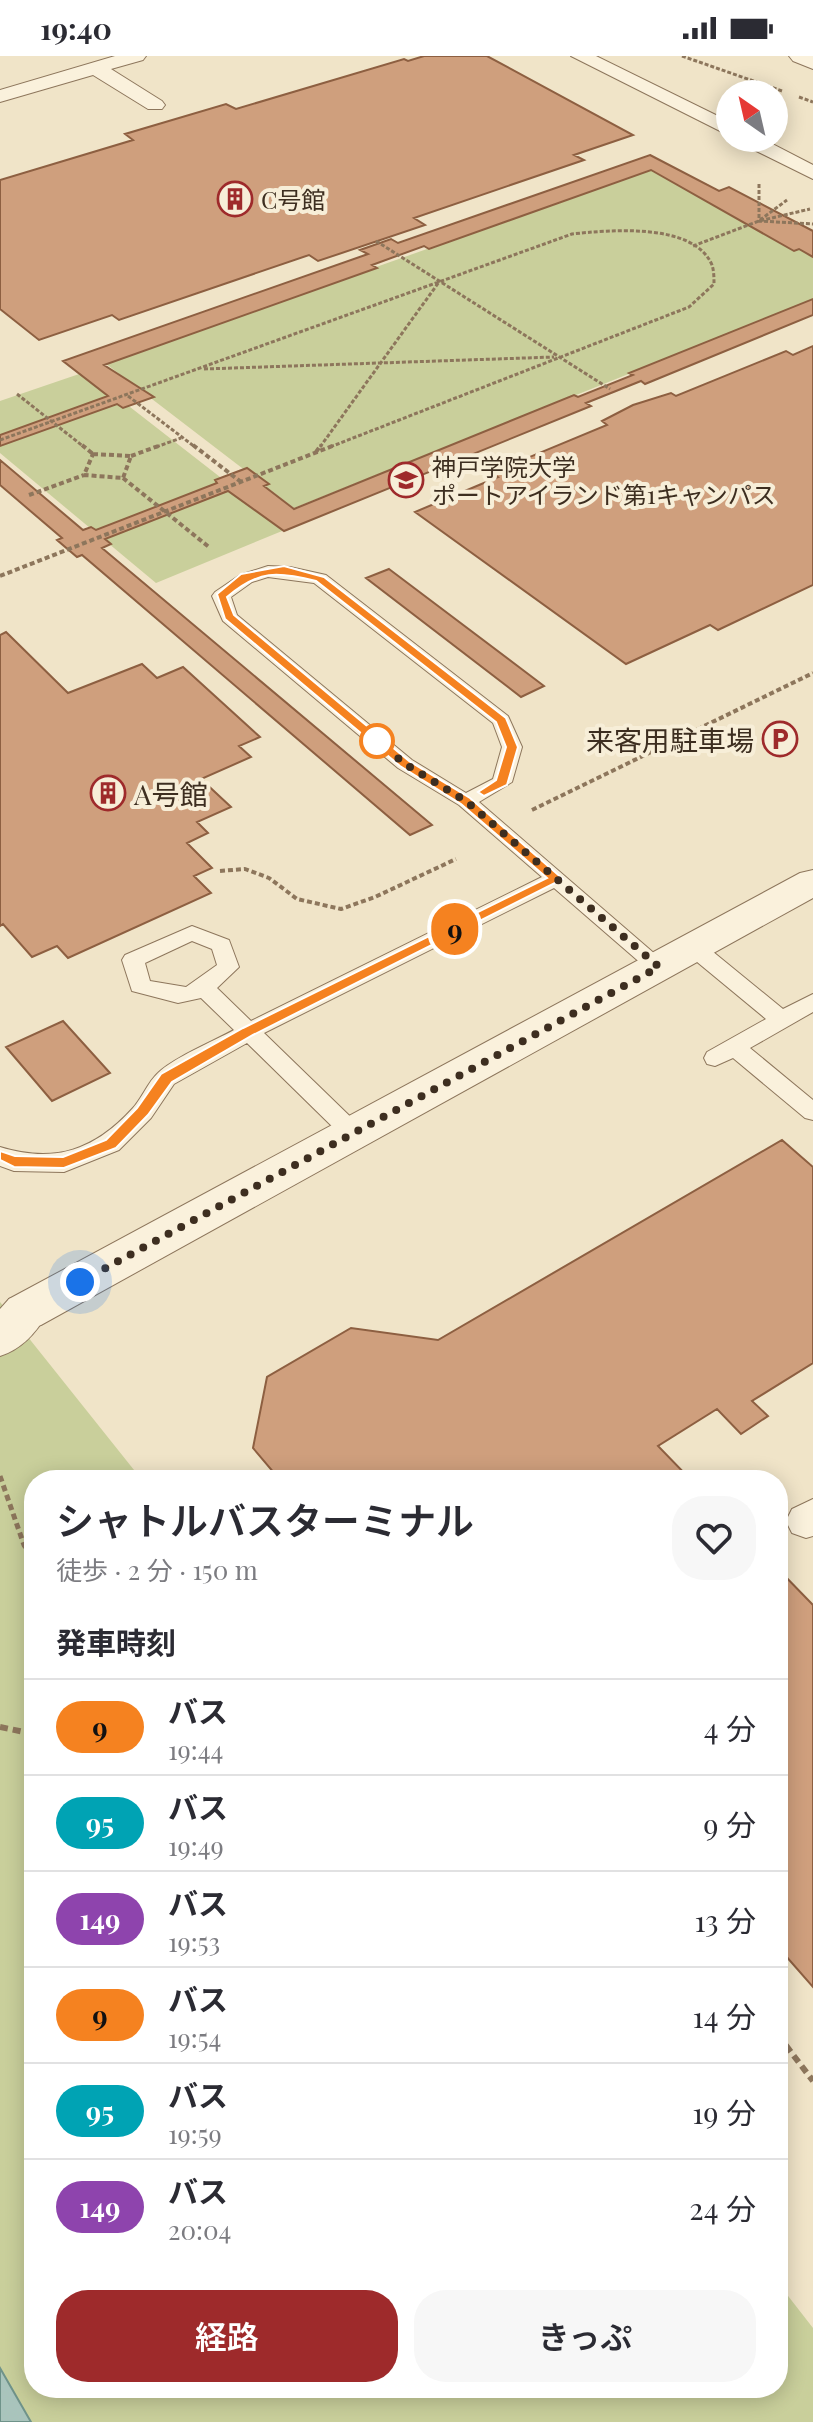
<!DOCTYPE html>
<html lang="ja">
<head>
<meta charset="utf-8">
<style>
	:root { --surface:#fff; --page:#f7f7f7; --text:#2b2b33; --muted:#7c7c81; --line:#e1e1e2; --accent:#9e2a2b }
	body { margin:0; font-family:"Playfair Display","Noto Sans JP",serif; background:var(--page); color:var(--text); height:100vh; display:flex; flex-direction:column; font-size:30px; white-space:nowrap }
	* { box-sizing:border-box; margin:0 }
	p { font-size:26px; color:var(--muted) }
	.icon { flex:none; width:44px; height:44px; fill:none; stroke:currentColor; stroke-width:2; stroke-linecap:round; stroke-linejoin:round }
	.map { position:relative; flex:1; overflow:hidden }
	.side { position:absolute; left:24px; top:1414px; width:764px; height:928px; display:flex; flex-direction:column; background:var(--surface); border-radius:32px; box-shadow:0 4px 20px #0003 }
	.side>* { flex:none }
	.badge { padding:0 16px; border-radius:26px; font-size:28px; line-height:52px }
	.needle { width:52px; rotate:326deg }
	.fabs { position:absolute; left:716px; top:24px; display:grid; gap:16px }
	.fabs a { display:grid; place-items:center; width:72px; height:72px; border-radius:50%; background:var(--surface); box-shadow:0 4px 20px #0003; font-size:40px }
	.you { position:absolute; width:40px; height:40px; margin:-20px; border:6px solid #fff; border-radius:50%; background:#1a73e8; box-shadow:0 0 0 12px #1a73e833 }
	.map>.badge { position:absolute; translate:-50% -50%; box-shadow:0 0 0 4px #fff }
	h2 { padding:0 32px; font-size:30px; line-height:72px }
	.round { display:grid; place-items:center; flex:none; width:84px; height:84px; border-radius:32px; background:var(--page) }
	.headline { display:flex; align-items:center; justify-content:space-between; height:136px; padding:0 32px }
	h1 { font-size:38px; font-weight:600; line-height:60px }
	.button { display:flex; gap:16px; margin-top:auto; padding:16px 32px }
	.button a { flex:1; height:92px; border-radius:32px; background:var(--accent); color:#fff; font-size:32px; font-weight:600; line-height:92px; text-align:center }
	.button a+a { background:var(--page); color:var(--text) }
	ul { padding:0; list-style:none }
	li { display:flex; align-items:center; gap:24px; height:96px; padding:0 32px; border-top:2px solid var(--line) }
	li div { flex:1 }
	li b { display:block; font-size:30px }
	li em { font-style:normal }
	li .badge { min-width:88px; font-weight:700; text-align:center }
	.status { display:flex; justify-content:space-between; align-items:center; height:56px; padding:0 40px; background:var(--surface); direction:ltr }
	.status svg { height:22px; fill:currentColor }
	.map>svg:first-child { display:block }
	.green { fill:#c9cf9b }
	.water { fill:#a9c4bc; stroke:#6f938a; stroke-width:2 }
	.building { fill:#cf9f7d; stroke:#8d5f41; stroke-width:2 }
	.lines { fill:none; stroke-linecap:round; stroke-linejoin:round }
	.service-casing { stroke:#8d765c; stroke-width:2 }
	.pedestrian-casing { stroke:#8d765c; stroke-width:2 }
	.minor-casing { stroke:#8d765c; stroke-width:2 }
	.tertiary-casing { stroke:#8d765c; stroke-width:2 }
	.path-far3 { stroke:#8d765c; stroke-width:3; stroke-dasharray:4 2; stroke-linecap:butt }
	.path-far2 { stroke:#8d765c; stroke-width:4; stroke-dasharray:5 3; stroke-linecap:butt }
	.path-far1 { stroke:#8d765c; stroke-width:5; stroke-dasharray:6 4; stroke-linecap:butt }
	.path { stroke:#8d765c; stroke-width:6; stroke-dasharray:8 5; stroke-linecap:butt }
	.service { fill:#faf1dc; fill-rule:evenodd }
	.pedestrian { fill:#faf1dc; fill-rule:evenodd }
	.minor { fill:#faf1dc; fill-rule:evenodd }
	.tertiary { fill:#faf1dc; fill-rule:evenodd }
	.line { fill:#f58220; stroke:#fff; stroke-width:2 }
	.walk { stroke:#3d2e20; stroke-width:8; stroke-dasharray:0 14.4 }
	.stop-dot { fill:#fff; stroke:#f58220; stroke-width:4 }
	.labels { text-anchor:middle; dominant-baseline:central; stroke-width:8; stroke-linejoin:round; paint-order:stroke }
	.far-poi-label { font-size:24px; fill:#3d2e20; stroke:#f7eed8; text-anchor:start }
	.poi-label { font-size:28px; fill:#3d2e20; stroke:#f7eed8; text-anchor:end }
</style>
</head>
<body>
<div class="status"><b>19:40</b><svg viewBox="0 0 49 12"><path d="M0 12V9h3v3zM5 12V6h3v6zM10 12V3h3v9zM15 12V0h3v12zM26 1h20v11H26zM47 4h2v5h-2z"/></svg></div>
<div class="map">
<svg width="813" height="2366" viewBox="0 0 813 2366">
	<rect width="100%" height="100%" fill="#f0e4c8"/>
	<path class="green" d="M 653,113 L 813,200 L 813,244 L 294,452 L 105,307 Z
		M 85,316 L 287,473 L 156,527 L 0,397 L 0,345 Z
		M 0,1246 L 142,1424 L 34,1424 L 34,2332 L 778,2332 L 778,2227 L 813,2272 L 813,2366 L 31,2366 L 0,2312 Z"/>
	<path class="water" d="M 0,2312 L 31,2366 L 0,2366 Z"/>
	<path class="building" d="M 424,0 L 487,0 L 633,79 L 574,99 L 584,104 L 414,162 L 425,169 L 318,205 L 309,199 L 119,264 L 112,259 L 39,284 L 0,253 L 0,124 L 133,84 L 125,78 L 226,48 L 236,53 L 404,3 L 408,5 Z
		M 650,99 L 719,135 L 729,131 L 813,175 L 813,201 L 799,193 L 794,195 L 651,114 L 429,193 L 424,190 L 372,209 L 377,212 L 104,309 L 154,341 L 123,352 L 117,348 L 0,390 L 0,379 L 108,340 L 63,305 L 368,198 L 360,194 L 391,183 L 398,187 Z
		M 813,243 L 813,259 L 645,328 L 641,325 L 586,347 L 591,350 L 284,475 L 228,435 L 105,483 L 111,488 L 102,492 L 432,769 L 410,779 L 82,499 L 77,501 L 57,484 L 62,482 L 0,429 L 0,404 L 83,474 L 91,471 L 96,474 L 217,427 L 215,424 L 247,412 L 269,428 L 264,430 L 294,453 L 574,339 L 578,341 L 633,319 L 629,317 Z
		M 813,290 L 813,529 L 718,574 L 710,569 L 626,608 L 415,456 L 498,421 L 491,417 L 607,369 L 602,365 L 633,349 L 671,337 L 676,340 L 786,295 L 793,299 Z
		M 389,513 L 544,630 L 521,641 L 366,522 Z
		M 6,576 L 68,637 L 142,608 L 157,622 L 183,611 L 260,681 L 239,690 L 251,701 L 201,723 L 231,751 L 197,766 L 208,777 L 187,787 L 212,812 L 194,820 L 211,837 L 68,902 L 57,890 L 32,901 L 3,868 L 0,870 L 0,579 Z
		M 63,965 L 110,1017 L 52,1045 L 6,991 Z
		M 782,1084 L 813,1111 L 813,1307 L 752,1345 L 768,1360 L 741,1378 L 717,1353 L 658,1390 L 691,1424 L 280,1424 L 253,1392 L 267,1321 L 351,1272 L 438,1284 Z
		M 778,1513 L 813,1549 L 813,1931 L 778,1891 Z"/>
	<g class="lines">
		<g class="service-casing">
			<path id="service" d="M 268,510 L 290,511 L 326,519 L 508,660 L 522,691 L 512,726 L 479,746 L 670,911 L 667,916 L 651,916 L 554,832 L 264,977 L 361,1071 L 365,1077 L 361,1083 L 353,1085 L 345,1083 L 247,987 L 174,1028 L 151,1062 L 119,1094 L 64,1116 L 14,1115 L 0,1110 L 0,1091 C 55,1108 95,1094 133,1052 C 142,1042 148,1026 158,1017 C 173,1002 214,985 234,974 L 201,942 L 178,947 L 132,935 L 122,904 L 125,899 L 192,870 L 229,884 L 239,911 L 217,932 L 251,965 L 542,821 L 459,749 L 398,712 L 223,565 L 212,540 L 215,536 L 240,519 ZM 268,521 L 314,527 L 493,667 L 502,691 L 493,723 L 466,737 L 412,704 L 237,559 L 231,541 L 252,526 ZM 192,885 L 212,893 L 217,909 L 186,931 L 150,925 L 145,907 Z
				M 693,884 L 701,886 L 783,953 L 813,938 L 813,956 L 750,992 L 813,1044 L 813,1064 L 805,1062 L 733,1002 L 715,1010 L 707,1008 L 704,1002 L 707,996 L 766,963 L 685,896 L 682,891 L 685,886 Z"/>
		</g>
		<g class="pedestrian-casing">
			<path id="pedestrian" d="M 115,0 L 146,0 L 143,4 L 111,13 L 162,45 L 165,49 L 162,53 L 148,53 L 93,19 L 0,46 L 0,34 Z
				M 571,0 L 596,0 L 730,66 L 730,80 Z
				M 735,82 L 761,82 L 813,109 L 813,123 L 738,86 Z
				M 813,1443 L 813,1480 L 806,1482 L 792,1477 L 786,1465 L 792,1453 Z"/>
		</g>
		<g class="minor-casing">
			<path id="minor" d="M 25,1238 L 41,1243 L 48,1256 C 37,1276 22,1293 0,1300 L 0,1253 L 9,1243 Z"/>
		</g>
		<g class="tertiary-casing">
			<path id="tertiary" d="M 789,0 L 813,0 L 813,13 L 793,5 Z
				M 813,814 L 813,842 L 41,1269 L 25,1274 L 9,1269 L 2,1256 L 9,1243 L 800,817 Z"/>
		</g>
		<path class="path-far3" d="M 682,0 L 782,35
			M 799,41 L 813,46
			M 759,128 L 759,165 L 813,168
			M 760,164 L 787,144
			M 376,185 L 610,333
			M 693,190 L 759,165 L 810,153
			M 204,313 L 554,301
			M 17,338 L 84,391
			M 128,340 L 195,391
			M 0,384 L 572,178 C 609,174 694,166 712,209 C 714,215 714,222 714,228 L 689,251 L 330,391
			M 156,391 L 181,382
			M 320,391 L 439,226"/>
		<path class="path-far2" d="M 82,389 L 93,398
			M 193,389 L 241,426
			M 316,396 L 321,389
			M 93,398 L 131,400 L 123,422 L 84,419 Z
			M 131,400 L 161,389
			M 123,422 L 209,491
			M 29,439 L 84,419
			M 0,520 L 335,389
			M 532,754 L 813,617
			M 220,815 L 245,813 L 269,822 L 297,843 L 341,853 L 375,841 L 456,803"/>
		<path class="path-far1" d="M 0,1420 L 24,1489 L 34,1504"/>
		<path class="path" d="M 0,1671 L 34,1678
			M 778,1979 L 813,2025"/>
		<use href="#service" class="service"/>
		<use href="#pedestrian" class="pedestrian"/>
		<use href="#minor" class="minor"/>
		<use href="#tertiary" class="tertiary"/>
	</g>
	<path class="line" d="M 284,510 L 324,521 L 506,662 L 518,691 L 507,729 L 484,740 L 478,736 L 496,724 L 506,691 L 496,666 L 316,525 C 277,515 259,514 227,541 L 234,559 L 409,705 L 470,742 L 563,823 L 253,979 L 172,1026 L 148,1059 L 116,1092 L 64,1112 L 14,1111 L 0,1104 L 0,1095 L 15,1100 L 63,1101 L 106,1084 L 137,1052 L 161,1018 L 243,972 L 547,822 L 461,748 L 400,710 L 225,563 L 217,538 L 241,518 Z"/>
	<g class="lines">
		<path class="walk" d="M 80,1226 L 659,911 L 466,745 L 405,708 L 377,685"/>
	</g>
	<defs>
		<g id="building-ring" transform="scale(1.8)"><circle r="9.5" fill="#f7eed8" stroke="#9e2a2b" stroke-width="1.5"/><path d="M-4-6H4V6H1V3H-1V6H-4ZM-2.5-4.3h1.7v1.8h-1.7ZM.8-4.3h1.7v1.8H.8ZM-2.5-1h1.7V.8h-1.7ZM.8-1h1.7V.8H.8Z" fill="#9e2a2b"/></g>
		<g id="university-ring" transform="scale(1.8)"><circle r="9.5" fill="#f7eed8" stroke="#9e2a2b" stroke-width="1.5"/><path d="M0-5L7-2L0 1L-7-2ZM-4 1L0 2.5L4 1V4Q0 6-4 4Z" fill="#9e2a2b"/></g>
		<g id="parking-ring" transform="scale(1.8)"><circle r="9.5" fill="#f7eed8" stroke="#9e2a2b" stroke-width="1.5"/><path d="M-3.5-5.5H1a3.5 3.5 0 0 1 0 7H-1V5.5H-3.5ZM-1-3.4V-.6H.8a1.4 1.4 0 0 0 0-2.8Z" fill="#9e2a2b"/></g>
	</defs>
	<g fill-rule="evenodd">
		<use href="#building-ring" x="235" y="143"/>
		<use href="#university-ring" x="406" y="424"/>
		<use href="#parking-ring" x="780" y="683"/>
		<use href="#building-ring" x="108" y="737"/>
	</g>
	<circle class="stop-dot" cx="377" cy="685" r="16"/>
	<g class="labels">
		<g class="far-poi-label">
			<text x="261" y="143">C号館</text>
			<text x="432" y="410">神戸学院大学<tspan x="432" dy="28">ポートアイランド第1キャンパス</tspan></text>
		</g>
		<g class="poi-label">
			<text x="754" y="683">来客用駐車場</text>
			<text x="134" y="737" text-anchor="start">A号館</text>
		</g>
	</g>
</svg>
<div class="fabs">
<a><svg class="needle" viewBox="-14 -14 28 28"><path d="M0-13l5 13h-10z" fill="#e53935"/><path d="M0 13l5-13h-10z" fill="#7c7c81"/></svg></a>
</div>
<div class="you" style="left:80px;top:1226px"></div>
<b class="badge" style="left:455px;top:873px;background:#f58220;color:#111">9</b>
<section class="side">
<div class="headline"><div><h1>シャトルバスターミナル</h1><p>徒歩 · 2 分 · 150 m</p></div><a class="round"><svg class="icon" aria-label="heart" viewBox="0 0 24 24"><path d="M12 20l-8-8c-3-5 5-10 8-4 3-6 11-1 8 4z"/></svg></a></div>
<h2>発車時刻</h2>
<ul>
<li><span class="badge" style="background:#f58220;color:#111">9</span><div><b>バス</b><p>19:44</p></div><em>4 分</em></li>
<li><span class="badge" style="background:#00a3b4;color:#fff">95</span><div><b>バス</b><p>19:49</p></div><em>9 分</em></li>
<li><span class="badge" style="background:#8e44ad;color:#fff">149</span><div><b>バス</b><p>19:53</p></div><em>13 分</em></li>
<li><span class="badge" style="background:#f58220;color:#111">9</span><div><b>バス</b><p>19:54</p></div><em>14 分</em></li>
<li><span class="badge" style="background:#00a3b4;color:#fff">95</span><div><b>バス</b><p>19:59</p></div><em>19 分</em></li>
<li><span class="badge" style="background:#8e44ad;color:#fff">149</span><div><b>バス</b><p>20:04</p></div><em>24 分</em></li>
</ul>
<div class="button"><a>経路</a><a>きっぷ</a></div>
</section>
</div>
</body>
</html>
